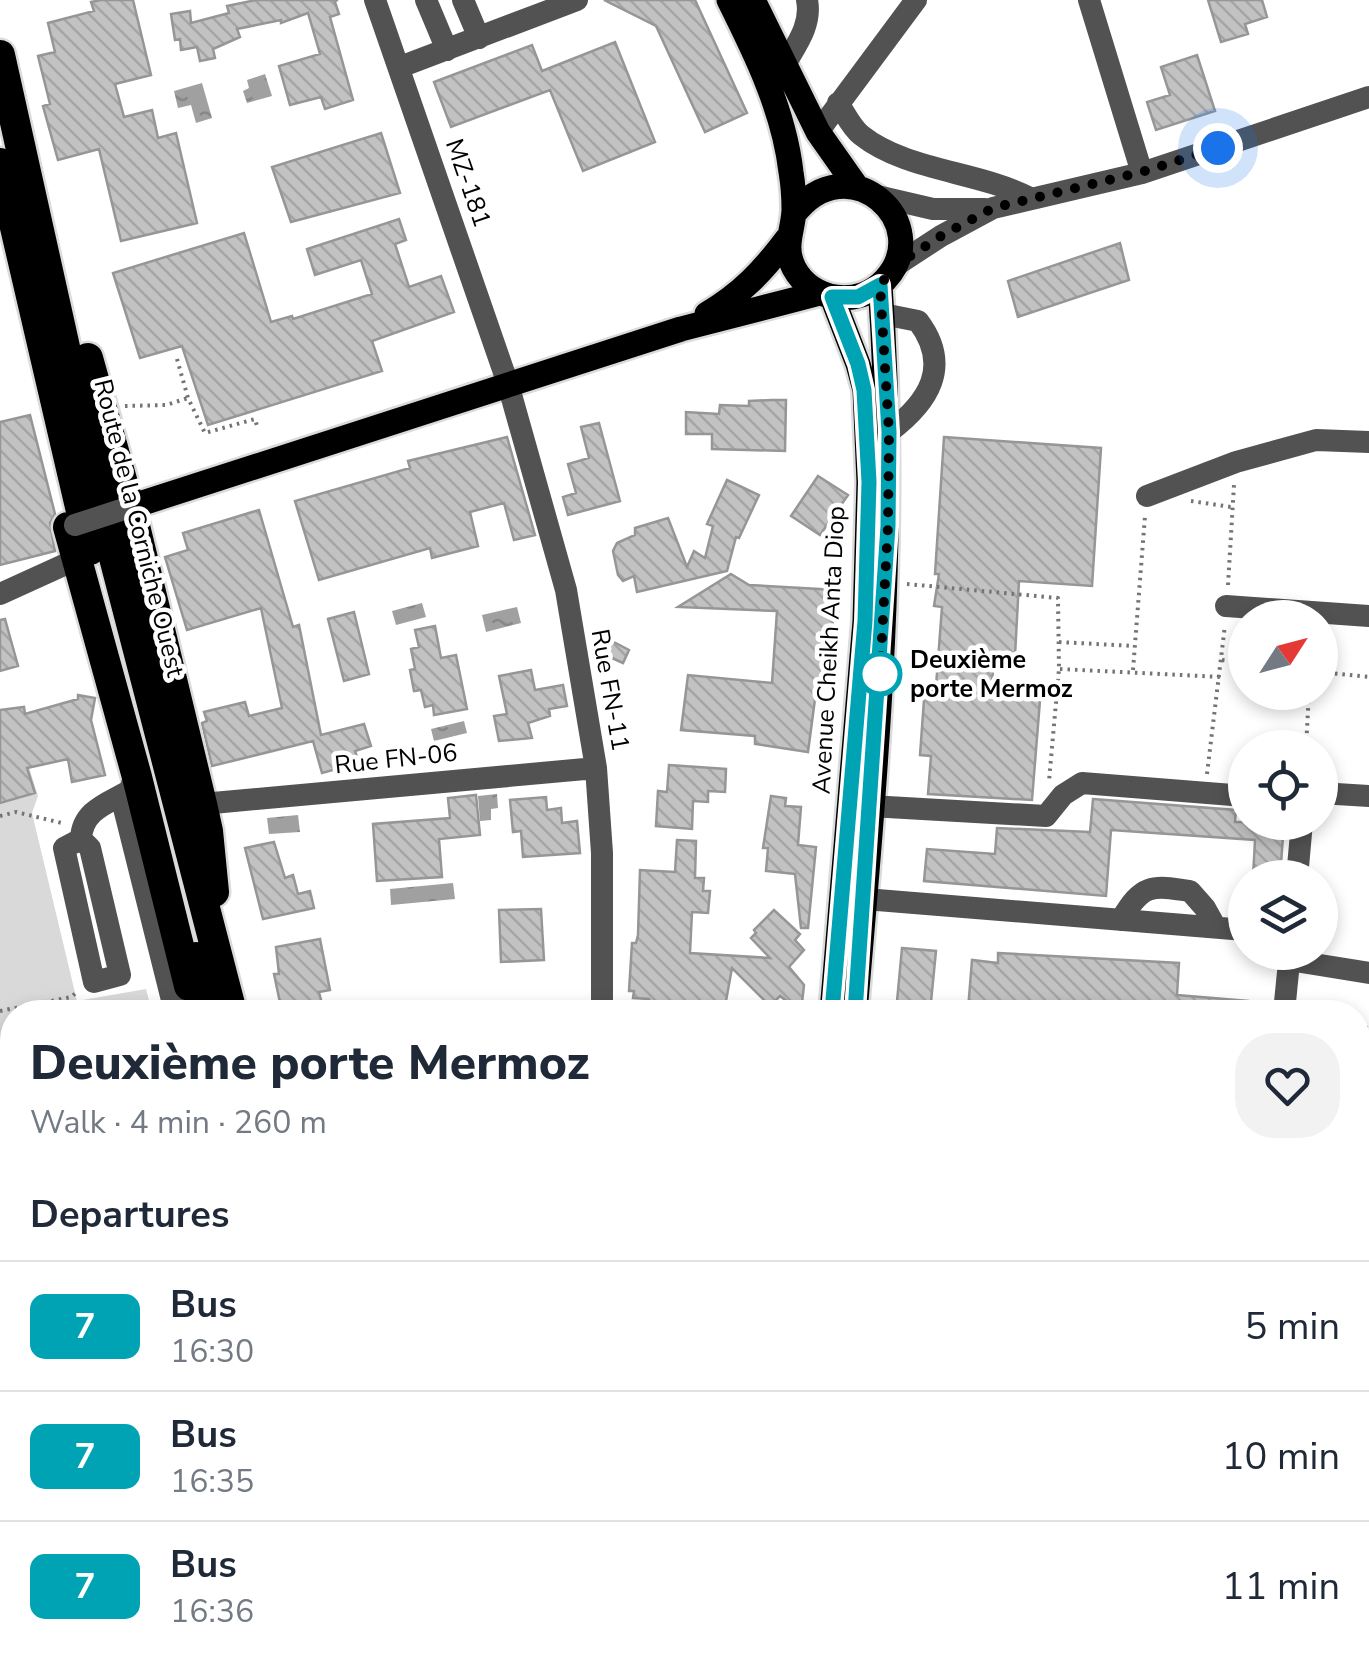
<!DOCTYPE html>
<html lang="en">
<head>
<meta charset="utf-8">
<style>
	:root { --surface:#fff; --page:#f2f2f3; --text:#1f2937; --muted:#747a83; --line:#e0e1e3 }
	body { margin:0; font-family:"Nunito Sans",sans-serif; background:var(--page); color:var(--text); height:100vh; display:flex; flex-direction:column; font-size:38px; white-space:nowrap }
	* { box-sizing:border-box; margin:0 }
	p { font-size:32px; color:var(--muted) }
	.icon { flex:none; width:55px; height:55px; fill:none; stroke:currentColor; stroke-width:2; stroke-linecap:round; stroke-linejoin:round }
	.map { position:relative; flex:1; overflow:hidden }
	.side { position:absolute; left:0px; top:1000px; width:1370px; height:672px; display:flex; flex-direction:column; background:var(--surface); border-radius:40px 40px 0 0; box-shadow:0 5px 15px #0003 }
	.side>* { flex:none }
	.badge { padding:0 20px; border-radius:15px; font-size:35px; line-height:65px }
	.needle { width:65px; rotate:54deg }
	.fabs { position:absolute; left:1228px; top:600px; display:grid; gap:20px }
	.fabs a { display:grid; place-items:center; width:110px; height:110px; border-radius:50%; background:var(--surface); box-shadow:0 5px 15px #0003; font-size:50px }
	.you { position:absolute; width:50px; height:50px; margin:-25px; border:8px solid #fff; border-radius:50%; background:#1a73e8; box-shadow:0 0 0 15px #1a73e833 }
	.map>.badge { position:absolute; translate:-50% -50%; box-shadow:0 0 0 5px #fff }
	h2 { padding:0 30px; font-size:38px; line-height:90px }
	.round { display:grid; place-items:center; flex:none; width:105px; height:105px; border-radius:40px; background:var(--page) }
	.summary { display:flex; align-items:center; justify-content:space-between; height:170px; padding:0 30px }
	h1 { font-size:48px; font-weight:800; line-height:75px }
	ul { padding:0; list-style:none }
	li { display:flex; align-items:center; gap:30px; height:130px; padding:0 30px; border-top:2px solid var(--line) }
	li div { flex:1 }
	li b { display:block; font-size:38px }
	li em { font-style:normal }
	li .badge { min-width:110px; font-weight:700; text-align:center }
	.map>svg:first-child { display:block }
	.park { fill:#d9d9d9 }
	.water { fill:url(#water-ripples) }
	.building { fill:url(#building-back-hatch); stroke:#969696; stroke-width:2.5 }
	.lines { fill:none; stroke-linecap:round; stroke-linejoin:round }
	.major-casing { stroke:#dbdbdb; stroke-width:30 }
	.highway-casing { stroke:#dbdbdb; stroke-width:35 }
	.path { stroke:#747474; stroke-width:4; stroke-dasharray:2.5 5; stroke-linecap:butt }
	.minor { stroke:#525252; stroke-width:22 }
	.major { stroke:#000; stroke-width:25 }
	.highway { stroke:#000; stroke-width:30 }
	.minor-bridge { stroke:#525252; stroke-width:22 }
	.line-casing { stroke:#fff; stroke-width:22 }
	.line { stroke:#00a3b4; stroke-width:15 }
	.walk { stroke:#000; stroke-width:10; stroke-dasharray:0 18 }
	.stop-dot { fill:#fff; stroke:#00a3b4; stroke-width:5 }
	.labels { text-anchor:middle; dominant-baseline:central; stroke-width:9; stroke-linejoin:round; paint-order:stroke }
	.street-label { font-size:25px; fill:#000; stroke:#fff }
	.stop-label { font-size:25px; font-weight:bold; fill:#000; stroke:#fff; text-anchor:start }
</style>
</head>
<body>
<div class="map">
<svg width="1369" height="1672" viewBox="0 0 1369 1672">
	<defs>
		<pattern id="water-ripples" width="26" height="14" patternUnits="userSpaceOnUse" patternTransform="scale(2.5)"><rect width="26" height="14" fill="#a0a0a0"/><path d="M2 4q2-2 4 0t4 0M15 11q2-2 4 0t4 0" fill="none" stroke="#888"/></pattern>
		<pattern id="building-back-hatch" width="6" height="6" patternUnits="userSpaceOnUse" patternTransform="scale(2.5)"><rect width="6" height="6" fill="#c2c2c2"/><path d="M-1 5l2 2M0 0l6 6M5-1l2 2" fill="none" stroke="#a5a5a5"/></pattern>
	</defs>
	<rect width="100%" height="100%" fill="#fff"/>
	<path class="park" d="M 21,742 L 38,796 L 32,813 L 77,1001 L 146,989 L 152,1012 L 12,1012 L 12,1124 L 0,1127 L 0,748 Z
		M 1358,1031 L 1369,1032 L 1369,1072 L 1358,1072 Z
		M 1358,1320 L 1369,1321 L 1369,1410 L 1358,1409 Z"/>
	<path class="water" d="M 265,74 L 272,96 L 247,103 L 243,91 L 249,88 L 247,80 Z
		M 202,83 L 212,118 L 196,123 L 191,105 L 178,108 L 174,91 Z
		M 422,603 L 426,617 L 396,625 L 392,611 Z
		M 517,607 L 521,623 L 486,632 L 482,615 Z
		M 464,721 L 467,733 L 434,741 L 431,729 Z
		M 497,794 L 498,808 L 491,809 L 491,820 L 480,821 L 478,796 Z
		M 298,815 L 300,832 L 269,834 L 267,818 Z
		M 453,883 L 455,899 L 391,905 L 390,889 Z"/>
	<path class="building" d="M 101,0 L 133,0 L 151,75 L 115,84 L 124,117 L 152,110 L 158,138 L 176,133 L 197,223 L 121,241 L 99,149 L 58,160 L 43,106 L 50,104 L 38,56 L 55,52 L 48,23 L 94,11 L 91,2 Z
		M 256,0 L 337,0 L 335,2 L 339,14 L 330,17 L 353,100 L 325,109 L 321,97 L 290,105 L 279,66 L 320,54 L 308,13 L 281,23 L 281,20 L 237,29 L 240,37 L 213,49 L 215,58 L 200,61 L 197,47 L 181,50 L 180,39 L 175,40 L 171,14 L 190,11 L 191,23 L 229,13 L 227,6 Z
		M 604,0 L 695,0 L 747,113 L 705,132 L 656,26 Z
		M 1208,0 L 1262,0 L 1267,17 L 1245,24 L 1248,34 L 1221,42 Z
		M 615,42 L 655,142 L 583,171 L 550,90 L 451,127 L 434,82 L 532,45 L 542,71 Z
		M 1197,55 L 1215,111 L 1156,130 L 1147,102 L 1170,95 L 1161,67 Z
		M 381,133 L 400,193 L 291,222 L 272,167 Z
		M 399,219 L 406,240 L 395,244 L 409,287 L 441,276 L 454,312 L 372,341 L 382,371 L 208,425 L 182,346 L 140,358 L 113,273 L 244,233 L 271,322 L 292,316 L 293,319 L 372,294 L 361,260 L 315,275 L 307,249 Z
		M 1120,243 L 1129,280 L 1018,317 L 1008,281 Z
		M 772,400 L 786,400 L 785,451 L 712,449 L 712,434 L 686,434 L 686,412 L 719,414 L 720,405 L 749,406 L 749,401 Z
		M 30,415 L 55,514 L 50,523 L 55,551 L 0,565 L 0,422 Z
		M 599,423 L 620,501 L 568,515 L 563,497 L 576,493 L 568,464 L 589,458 L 581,427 Z
		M 507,437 L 535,535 L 514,540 L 504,503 L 470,512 L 478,546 L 432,558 L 430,548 L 319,580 L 295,501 L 410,468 L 408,461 Z
		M 944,437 L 1101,448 L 1092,586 L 1019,581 L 1015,656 L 994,655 L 992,684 L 1041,688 L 1032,800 L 928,794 L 931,756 L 920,755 L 925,686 L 936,686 L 942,607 L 934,606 L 939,574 L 935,574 Z
		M 818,476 L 848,495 L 820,535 L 791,516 Z
		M 727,480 L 759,495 L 739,538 L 736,537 L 727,571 L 637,592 L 634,576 L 623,581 L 618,575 L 613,551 L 617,543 L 635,535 L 635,528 L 668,518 L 687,567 L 694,551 L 705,558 L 713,526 L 707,524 Z
		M 259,510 L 293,627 L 299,625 L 321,735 L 364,724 L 371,746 L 355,751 L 359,763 L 322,773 L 313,741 L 212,766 L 202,723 L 207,721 L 204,712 L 245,702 L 249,716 L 282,708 L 261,608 L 187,630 L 165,557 L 188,550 L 183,533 Z
		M 731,574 L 749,585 L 837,590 L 838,614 L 833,614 L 832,663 L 828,677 L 824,676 L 822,685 L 817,684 L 808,752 L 755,744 L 755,736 L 681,730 L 688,675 L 772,683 L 777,611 L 678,607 Z
		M 354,612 L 369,674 L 344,681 L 328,619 Z
		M 5,619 L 18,666 L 0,671 L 0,620 Z
		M 435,626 L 441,658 L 456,655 L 467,709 L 434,715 L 433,705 L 425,707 L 421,690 L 414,691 L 410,670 L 415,669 L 411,649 L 419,647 L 415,630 Z
		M 606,638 L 629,650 L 623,663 L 596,651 L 595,639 Z
		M 531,670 L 535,690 L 563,685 L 567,706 L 549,709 L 550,716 L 528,723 L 532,738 L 499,741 L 494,716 L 507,714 L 499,676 Z
		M 78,695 L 95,698 L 91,720 L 105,775 L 72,782 L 68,759 L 27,768 L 35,793 L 0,803 L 0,710 L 24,707 L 25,714 L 78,699 Z
		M 669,765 L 726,769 L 725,792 L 708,791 L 708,802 L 693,801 L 692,829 L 656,826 L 658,791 L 667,792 Z
		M 476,795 L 480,835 L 439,839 L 442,877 L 377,881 L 373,824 L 450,818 L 448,798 Z
		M 771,796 L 786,798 L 785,806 L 801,807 L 798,845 L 816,847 L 808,928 L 801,928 L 795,874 L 766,871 L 768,848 L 763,848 Z
		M 546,797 L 547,810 L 561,808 L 562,823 L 577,821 L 580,853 L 523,857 L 521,831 L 513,832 L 510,800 Z
		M 1093,799 L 1236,810 L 1235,822 L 1284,822 L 1280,878 L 1253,878 L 1255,840 L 1111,830 L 1106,896 L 924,881 L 927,849 L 995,854 L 997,828 L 1090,832 Z
		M 677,840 L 696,841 L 695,878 L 704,878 L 703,891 L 710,891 L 708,913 L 692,912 L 690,953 L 770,958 L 751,938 L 756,933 L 754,930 L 774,910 L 800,934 L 795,940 L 804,950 L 789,967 L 804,985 L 801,1012 L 780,996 L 770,1006 L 732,968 L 724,1012 L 652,1012 L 649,999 L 633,998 L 634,991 L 629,991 L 632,943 L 636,943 L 638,935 L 640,870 L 675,872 Z
		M 274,842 L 285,878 L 293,875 L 298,894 L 310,891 L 314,908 L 263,919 L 245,848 Z
		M 541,909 L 544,960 L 501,962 L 499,910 Z
		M 320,939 L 330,990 L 319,992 L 324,1012 L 282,1012 L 274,974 L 279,974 L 276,947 Z
		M 902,948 L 936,951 L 930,1012 L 896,1012 Z
		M 998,953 L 1179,963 L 1177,995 L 1248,1001 L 1248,1012 L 968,1010 L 972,960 L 998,963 Z"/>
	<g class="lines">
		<g class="major-casing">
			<path id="major" d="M 729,0 C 756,54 784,111 791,172 C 793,184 794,198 794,210 C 793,232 783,246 794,268 C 812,302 859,308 885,280 C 937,224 848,143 794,214
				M 753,0 L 818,132 L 856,186
				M 832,297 L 858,364 L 865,390 L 869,482 L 865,621 L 832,1012
				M 707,314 C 741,294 763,271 787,239
				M 121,510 L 681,329 L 820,293
				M 855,1012 C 876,771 898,528 880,285
				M 776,1672 L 777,1660
				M 803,1672 L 804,1660"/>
		</g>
		<g class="highway-casing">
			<path id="highway" d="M 0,55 L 99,500 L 232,1012
				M 0,163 L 90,550
				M 88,358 L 136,530 L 202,804 L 208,831 L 214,892
				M 68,527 L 137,777 L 189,986
				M 196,957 L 210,1012
				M 181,1672 L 186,1660
				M 204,1672 L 209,1660"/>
		</g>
		<path class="path" d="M 177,359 L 188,398 L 205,433 L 255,419 L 257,426
			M 125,406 L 166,405 L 188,398
			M 1191,501 L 1231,507
			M 907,584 L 1058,598 L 1059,669 L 1049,781
			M 1228,585 L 1234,485
			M 1059,642 L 1134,646
			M 1222,660 L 1245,663
			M 1060,669 L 1220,677
			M 1133,670 L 1145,516
			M 1320,672 L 1369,677
			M 1306,748 L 1309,692
			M 1207,774 L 1225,625
			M 0,816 L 16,812 L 62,823
			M 0,1011 L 71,997 L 77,992
			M 1358,1027 L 1369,1028
			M 1358,1435 L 1369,1436
			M 0,1449 L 12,1443
			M 1358,1588 L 1369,1589
			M 1304,1671 L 1318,1672
			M 943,1672 L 943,1660
			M 1040,1672 L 1041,1660"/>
		<path class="minor" d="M 375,0 L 508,384 L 566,590 L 596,768 L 602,853 L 602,1012
			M 426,0 L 447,50
			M 463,0 L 479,38
			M 1089,0 L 1142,173
			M 784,66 C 796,45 812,25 807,0
			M 400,67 L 577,0
			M 838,103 C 845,113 851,127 861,135 C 906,171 978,171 1030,198
			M 818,132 L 916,0
			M 877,196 L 933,209 L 985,209
			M 895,266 L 941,236 L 993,208 L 1142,173 L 1369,97
			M 883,314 L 918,321 C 952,366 929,402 889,432
			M 1147,496 L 1236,462 L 1316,440 L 1369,442
			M 0,594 L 77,559
			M 1226,606 L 1369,616
			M 132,784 L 124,808 L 175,1012
			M 1320,793 L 1369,796
			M 202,804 L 596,768
			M 870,806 L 1046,816 L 1063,795 L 1082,783 L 1245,796
			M 81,839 L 90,848 L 120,975 L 94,982 L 64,848 L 81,839 C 82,811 106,804 127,792
			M 1297,878 L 1302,822
			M 865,899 L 1245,930
			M 1121,920 C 1142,884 1151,885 1190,891 L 1205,908 L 1215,926
			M 1289,960 L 1369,973
			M 1284,1012 L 1290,952
			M 1215,1660 L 1215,1672
			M 551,1672 L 552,1660"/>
		<use href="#major" class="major"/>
		<use href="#highway" class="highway"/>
		<path class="minor-bridge" d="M 75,525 L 121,510"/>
	</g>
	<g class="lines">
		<g class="line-casing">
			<path id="line" d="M 832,1012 L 865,621 L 869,482 L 864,390 L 858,364 L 832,297 L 858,297 L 880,285 L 889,432 L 888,526 L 855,1012"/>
		</g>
		<use href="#line" class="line"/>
		<path class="walk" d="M 880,674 L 888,526 L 889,432 L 880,285 L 895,266 L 941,236 L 993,208 L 1142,172 L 1218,148"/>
	</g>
	<circle class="stop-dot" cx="880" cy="674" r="20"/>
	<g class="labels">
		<g class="street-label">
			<text transform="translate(468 183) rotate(71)">MZ-181</text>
			<text transform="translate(139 528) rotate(76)">Route de la Corniche Ouest</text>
			<text transform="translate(829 650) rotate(-87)">Avenue Cheikh Anta Diop</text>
			<text transform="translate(610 690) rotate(80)">Rue FN-11</text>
			<text transform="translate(396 759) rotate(-6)">Rue FN-06</text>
		</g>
		<g class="stop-label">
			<text x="910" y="660">Deuxième<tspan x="910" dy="29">porte Mermoz</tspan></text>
		</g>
	</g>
</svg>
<div class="fabs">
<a><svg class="needle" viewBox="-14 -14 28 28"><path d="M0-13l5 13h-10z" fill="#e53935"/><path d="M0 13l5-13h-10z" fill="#747a83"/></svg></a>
<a><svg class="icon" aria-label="locate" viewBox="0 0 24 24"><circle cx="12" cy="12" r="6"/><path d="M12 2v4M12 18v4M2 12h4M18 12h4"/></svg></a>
<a><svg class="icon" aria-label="layers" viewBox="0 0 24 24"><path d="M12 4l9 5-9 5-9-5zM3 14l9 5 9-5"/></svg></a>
</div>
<div class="you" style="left:1218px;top:148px"></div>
<section class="side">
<div class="summary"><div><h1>Deuxième porte Mermoz</h1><p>Walk · 4 min · 260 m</p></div><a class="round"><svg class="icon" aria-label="heart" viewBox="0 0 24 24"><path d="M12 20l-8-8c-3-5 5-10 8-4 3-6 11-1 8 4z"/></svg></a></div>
<h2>Departures</h2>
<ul>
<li><span class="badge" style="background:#00a3b4;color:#fff">7</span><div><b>Bus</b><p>16:30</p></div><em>5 min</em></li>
<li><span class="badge" style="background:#00a3b4;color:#fff">7</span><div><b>Bus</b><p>16:35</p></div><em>10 min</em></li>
<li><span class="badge" style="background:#00a3b4;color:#fff">7</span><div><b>Bus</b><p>16:36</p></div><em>11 min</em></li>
</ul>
</section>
</div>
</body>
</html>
